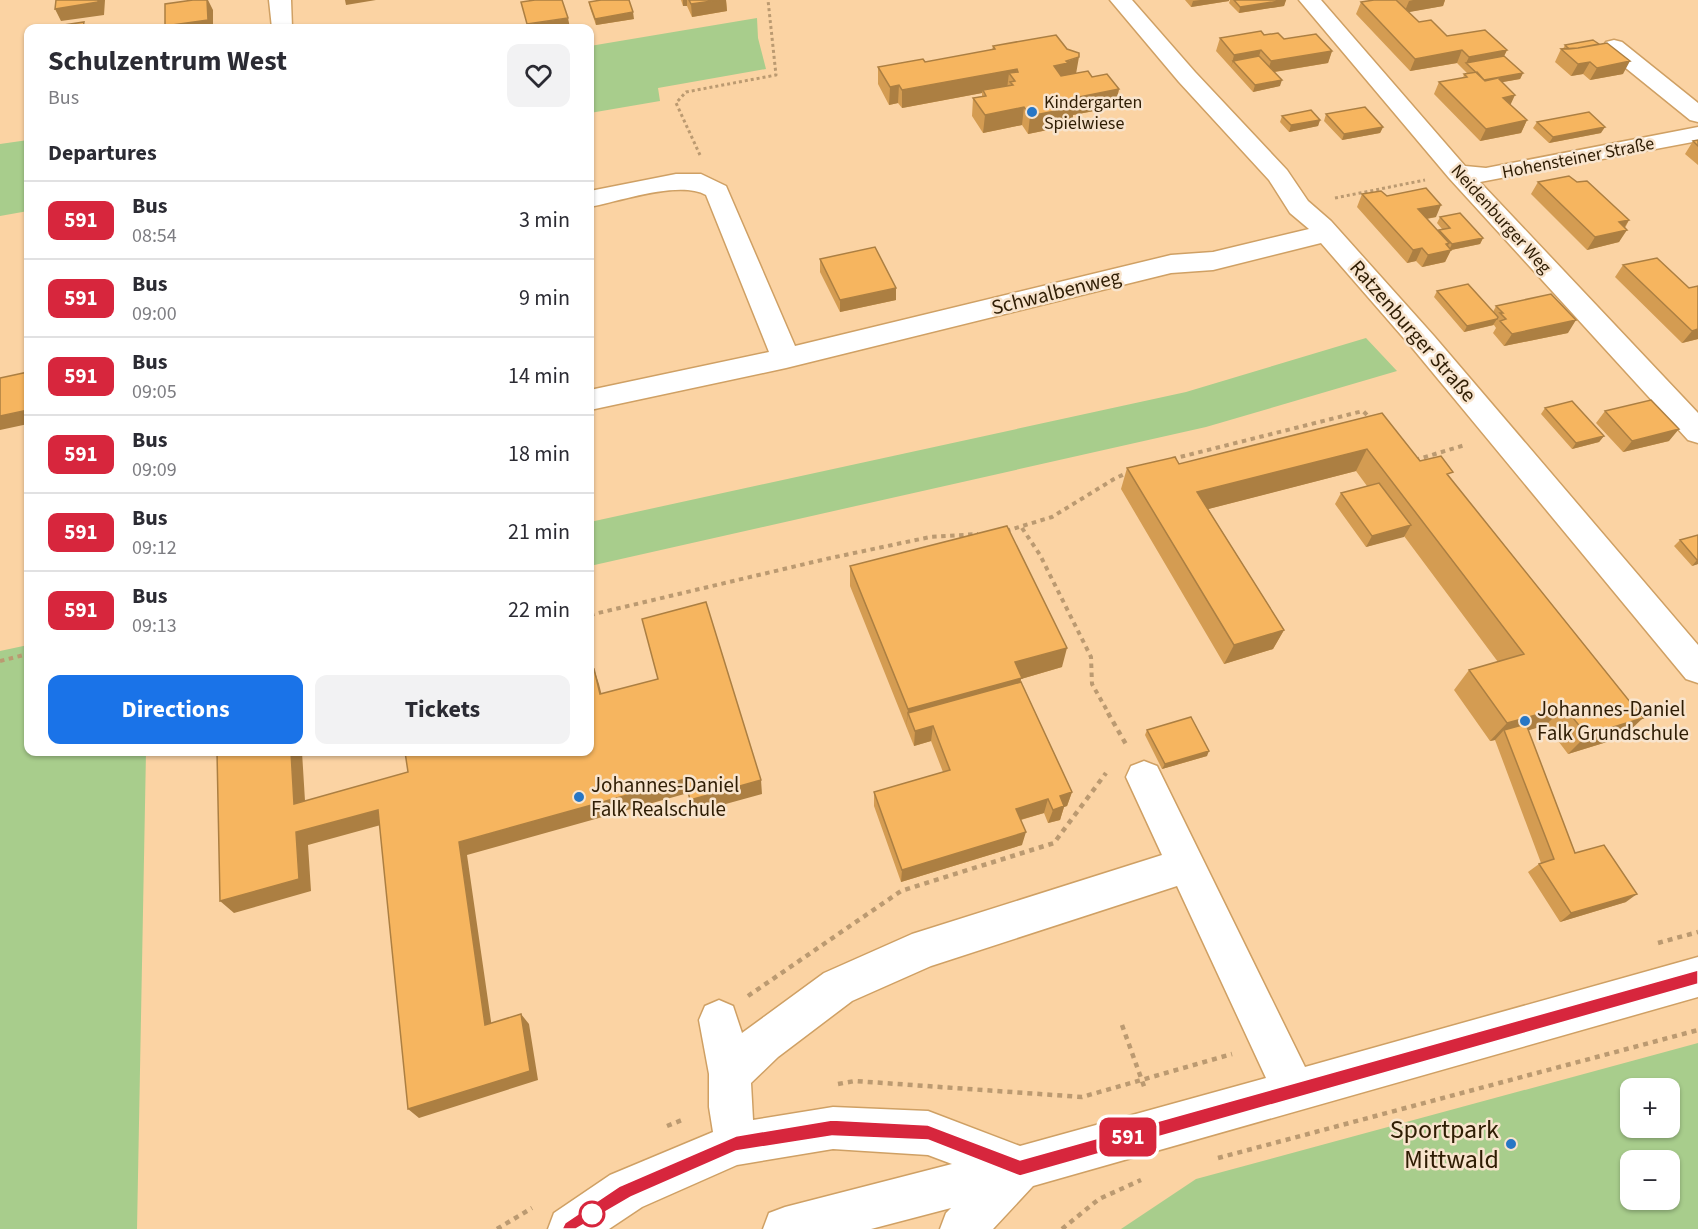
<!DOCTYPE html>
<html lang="en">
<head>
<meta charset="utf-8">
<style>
	:root { --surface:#fff; --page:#f2f2f3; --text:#2b2b33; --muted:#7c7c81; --line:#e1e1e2; --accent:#1a73e8 }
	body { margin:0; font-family:"Source Sans 3",sans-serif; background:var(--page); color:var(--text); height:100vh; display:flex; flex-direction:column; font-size:22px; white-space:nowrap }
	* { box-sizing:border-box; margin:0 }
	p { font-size:20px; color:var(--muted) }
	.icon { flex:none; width:33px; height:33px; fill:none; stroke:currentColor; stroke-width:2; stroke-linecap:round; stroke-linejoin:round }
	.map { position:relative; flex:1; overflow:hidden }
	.side { position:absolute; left:24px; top:24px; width:570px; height:732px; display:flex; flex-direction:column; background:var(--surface); border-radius:12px; box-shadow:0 2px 4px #0004 }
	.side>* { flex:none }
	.badge { padding:0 12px; border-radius:9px; font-size:21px; line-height:39px }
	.fabs { position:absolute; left:1620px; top:1078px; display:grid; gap:12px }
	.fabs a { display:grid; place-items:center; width:60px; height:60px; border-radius:12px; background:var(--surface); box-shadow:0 2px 4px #0004; font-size:30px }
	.map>.badge { position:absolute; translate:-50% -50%; box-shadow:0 0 0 3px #fff }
	h2 { padding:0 24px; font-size:22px; line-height:54px }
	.round { display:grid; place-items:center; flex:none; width:63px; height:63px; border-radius:12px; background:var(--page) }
	.overview { display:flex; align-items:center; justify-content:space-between; height:102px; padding:0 24px }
	h1 { font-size:28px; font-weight:700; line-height:45px }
	.action { display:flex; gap:12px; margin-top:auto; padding:12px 24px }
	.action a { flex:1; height:69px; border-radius:12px; background:var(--accent); color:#fff; font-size:24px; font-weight:700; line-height:69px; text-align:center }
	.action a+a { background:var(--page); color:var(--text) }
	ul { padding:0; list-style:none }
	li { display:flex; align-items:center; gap:18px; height:78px; padding:0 24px; border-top:2px solid var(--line) }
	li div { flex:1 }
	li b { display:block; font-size:22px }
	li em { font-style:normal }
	li .badge { min-width:66px; font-weight:700; text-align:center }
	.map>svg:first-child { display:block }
	.green { fill:#a8cd8c; fill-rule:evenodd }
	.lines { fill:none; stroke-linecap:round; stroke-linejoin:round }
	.minor-casing { stroke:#cfa064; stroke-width:3 }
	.path-far2 { stroke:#bb9a71; stroke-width:3; stroke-dasharray:3 3; stroke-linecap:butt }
	.path-far1 { stroke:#bb9a71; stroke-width:4; stroke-dasharray:4.5 4.5; stroke-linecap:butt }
	.path { stroke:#bb9a71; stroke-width:4.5; stroke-dasharray:5 5; stroke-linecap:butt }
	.minor { fill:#fff; fill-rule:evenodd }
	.wall { fill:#d49c52 }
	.shaded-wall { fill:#ac7f42 }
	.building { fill:#f6b55f; stroke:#ac7f42; stroke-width:1.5 }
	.line { fill:#d7263d; stroke:#fff; stroke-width:1.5 }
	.poi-dot { fill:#2776c5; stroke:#f8e4cd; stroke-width:2 }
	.stop-dot { fill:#fff; stroke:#d7263d; stroke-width:3 }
	.labels { text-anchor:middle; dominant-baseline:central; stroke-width:5; stroke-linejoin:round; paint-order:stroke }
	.far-poi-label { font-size:18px; fill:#2f1d04; stroke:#f8e4cd; text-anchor:start }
	.far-street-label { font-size:18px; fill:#2f1d04; stroke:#f8e4cd }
	.street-label { font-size:21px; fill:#2f1d04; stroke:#f8e4cd }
	.poi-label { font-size:21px; fill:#2f1d04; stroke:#f8e4cd; text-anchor:start }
	.near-poi-label { font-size:26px; fill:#2f1d04; stroke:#f8e4cd; text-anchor:end }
</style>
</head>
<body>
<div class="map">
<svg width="1698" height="1229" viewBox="0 0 1698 1229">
	<rect width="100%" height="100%" fill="#fbd3a3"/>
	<path class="green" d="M 757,18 L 758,38 L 766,69 L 658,88 L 660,101 L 590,113 L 590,46 Z
		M 28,140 L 28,211 L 0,216 L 0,144 Z
		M 1366,338 L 1397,371 L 1206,427 L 590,566 L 590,522 L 1186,392 Z
		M 28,645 L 28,752 L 146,752 L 137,1229 L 0,1229 L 0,651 Z
		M 1698,1043 L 1698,1229 L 1121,1229 L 1196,1179 ZM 1630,1089 L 1670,1089 L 1670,1128 L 1630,1128 ZM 1630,1161 L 1670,1161 L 1670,1200 L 1630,1200 Z"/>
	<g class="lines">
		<g class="minor-casing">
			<path id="minor" d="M 269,0 L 291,0 L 292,28 L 272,28 Z
				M 1110,0 L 1132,0 L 1195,72 L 1287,170 L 1308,201 L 1331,221 L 1434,336 L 1698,645 L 1698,683 L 1686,679 L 1414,350 L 1321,243 L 1213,270 L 1171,273 L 786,368 L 590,410 L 590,390 L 769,352 L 706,195 C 680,180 620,201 590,207 L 590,191 L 676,174 L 701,174 L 726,186 L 795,346 L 1171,255 L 1213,252 L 1309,229 L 1290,213 L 1269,180 L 1179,82 Z
				M 1299,0 L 1321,0 L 1465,166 L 1486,168 L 1698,127 L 1698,141 L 1480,182 L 1698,413 L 1698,443 L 1688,440 L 1449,178 Z
				M 1614,40 L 1622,42 L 1698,103 L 1698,122 L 1690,120 L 1606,52 L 1603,47 L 1606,42 Z
				M 1144,761 L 1157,766 L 1305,1067 L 1698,957 L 1698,997 L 1033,1186 L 993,1229 L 940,1229 L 946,1213 L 951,1208 L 871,1229 L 763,1229 L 769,1213 L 785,1207 L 952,1164 L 928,1155 L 833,1149 L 737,1165 L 642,1207 L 609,1229 L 548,1229 L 554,1213 L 610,1175 L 713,1132 L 709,1107 L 709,1074 L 699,1020 L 705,1006 L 719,1000 L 733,1006 L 742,1033 L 824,973 L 912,934 L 1162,855 L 1126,777 L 1131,766 ZM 1177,886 L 1266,1078 L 1020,1146 L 928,1111 L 833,1107 L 753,1120 L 751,1083 L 778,1057 L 852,1001 L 931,966 Z"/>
		</g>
		<path class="path-far2" d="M 700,155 L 676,103 L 686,92 L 776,75 L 768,0
			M 1335,198 L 1425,180"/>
		<path class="path-far1" d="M 1172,459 L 1363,411 L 1371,419
			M 1415,460 L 1465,445
			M 1022,528 L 1040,555 L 1091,657 L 1092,684 L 1109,714
			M 1006,531 L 1052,517 L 1114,479 L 1131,471
			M 590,615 L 826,559 L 930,537 L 978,534
			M 0,661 L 28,654"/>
		<path class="path" d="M 1108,713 L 1127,746
			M 1658,943 L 1698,932
			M 748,996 L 901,891 L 1054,843 L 1106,773
			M 1122,1025 L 1145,1089
			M 838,1084 L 855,1081 L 1082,1097 L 1232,1054
			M 667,1126 L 682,1120
			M 1218,1158 L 1698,1030
			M 497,1229 L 532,1208
			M 1062,1229 L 1099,1199 L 1141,1180"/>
		<use href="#minor" class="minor"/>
	</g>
	<path class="wall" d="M 681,0 L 726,0 L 727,11 L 692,17 L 687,6 L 683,6 Z
		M 1185,0 L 1229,0 L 1229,1 L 1191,7 Z
		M 1230,0 L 1286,0 L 1284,6 L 1239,13 L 1229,3 Z
		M 1374,0 L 1445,0 L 1443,6 L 1408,12 L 1419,22 L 1447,36 L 1507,50 L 1504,56 L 1523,73 L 1520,79 L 1502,82 L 1511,105 L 1527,120 L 1521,133 L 1480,141 L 1434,94 L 1439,82 L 1463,78 L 1464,74 L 1468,74 L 1457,63 L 1410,71 L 1356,14 L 1361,2 Z
		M 589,2 L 634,19 L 596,25 L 590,8 Z
		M 1264,35 L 1284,39 L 1332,51 L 1328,63 L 1275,72 L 1280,86 L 1253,92 L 1216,51 L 1220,38 Z
		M 1565,45 L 1623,74 L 1590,80 L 1583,74 L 1571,76 L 1555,62 L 1561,49 L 1563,49 Z
		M 993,46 L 1076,73 L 1092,77 L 1119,89 L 1115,107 L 1073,115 L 1072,125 L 1028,134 L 1022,125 L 983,133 L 972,116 L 973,98 L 982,96 L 982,93 L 902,108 L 898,103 L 889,105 L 878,84 L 878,67 L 925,62 L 992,50 Z
		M 1326,114 L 1383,127 L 1380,133 L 1342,140 L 1324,121 Z
		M 1282,116 L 1320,120 L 1318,126 L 1289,132 L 1280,122 Z
		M 1537,122 L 1601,133 L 1549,143 L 1533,128 Z
		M 1698,140 L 1698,165 L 1685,154 L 1693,141 Z
		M 1538,182 L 1577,182 L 1629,220 L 1625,228 L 1619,242 L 1587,250 L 1531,194 Z
		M 1362,194 L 1387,196 L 1436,217 L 1427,219 L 1438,231 L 1439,230 L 1442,229 L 1437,223 L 1440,217 L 1483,238 L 1480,244 L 1451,250 L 1445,262 L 1422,267 L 1416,261 L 1407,263 L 1357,207 Z
		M 820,259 L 896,300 L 840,312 L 820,272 Z
		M 1623,265 L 1689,288 L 1698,339 L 1682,343 L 1615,277 Z
		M 1437,291 L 1493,312 L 1496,306 L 1568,333 L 1504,346 L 1493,333 L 1496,328 L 1494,325 L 1464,332 L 1434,297 Z
		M 1545,408 L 1604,436 L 1599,442 L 1572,449 L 1541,414 Z
		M 1605,411 L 1669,441 L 1623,452 L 1596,423 Z
		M 1382,413 L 1420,461 L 1449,477 L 1623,737 L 1568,754 L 1546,725 L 1528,730 L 1575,853 L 1626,902 L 1560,922 L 1528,872 L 1539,864 L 1541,863 L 1495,740 L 1490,741 L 1454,690 L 1469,670 L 1498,662 L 1404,536 L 1366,547 L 1335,504 L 1341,493 L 1367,486 L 1356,471 L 1208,509 L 1284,630 L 1273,649 L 1224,664 L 1121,489 L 1127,468 L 1179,464 Z
		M 1698,535 L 1698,564 L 1692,566 L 1674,546 L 1680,540 Z
		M 850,566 L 1062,667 L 1021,679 L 1021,682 L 1072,792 L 1067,806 L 1064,807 L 1060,820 L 1048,823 L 1044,813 L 1021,820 L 1022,845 L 901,882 L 874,806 L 874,792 L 943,772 L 931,741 L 914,746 L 850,586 Z
		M 1147,730 L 1207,756 L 1162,769 L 1145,735 Z"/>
	<path class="shaded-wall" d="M 98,0 L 105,0 L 104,15 L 61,21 L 55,9 Z
		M 207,0 L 208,0 L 213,10 L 213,28 L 166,28 L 165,26 Z
		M 345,0 L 376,0 L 346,5 Z
		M 683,0 L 687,0 L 687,6 L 683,6 Z
		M 719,0 L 726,0 L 727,11 L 692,17 L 691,4 Z
		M 1200,0 L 1229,0 L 1229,1 L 1191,7 L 1193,1 Z
		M 1286,0 L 1284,6 L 1239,13 L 1240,7 Z
		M 1413,0 L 1445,0 L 1443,6 L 1404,13 L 1409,1 Z
		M 633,12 L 634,19 L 596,25 L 595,19 Z
		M 568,18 L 570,28 L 528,28 L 527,24 Z
		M 1261,50 L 1257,62 L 1233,61 L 1231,67 L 1234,55 Z
		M 1462,50 L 1457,63 L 1410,71 L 1415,59 Z
		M 1507,50 L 1501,62 L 1466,63 L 1469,57 Z
		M 1332,51 L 1328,63 L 1267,73 L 1271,61 Z
		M 1079,57 L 1076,74 L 1065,81 L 1054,66 Z
		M 1630,61 L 1623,74 L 1590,80 L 1597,68 Z
		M 1590,62 L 1583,74 L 1571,76 L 1578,64 Z
		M 1017,69 L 1015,87 L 1015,81 L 1009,73 L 1007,89 L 983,90 L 982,93 L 902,108 L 902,90 Z
		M 1523,73 L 1520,79 L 1481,86 L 1484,80 Z
		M 1282,80 L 1280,86 L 1253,92 L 1255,85 Z
		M 899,85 L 898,103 L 889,105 L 890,87 Z
		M 1119,89 L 1115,107 L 1073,115 L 1072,125 L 1028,134 L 1030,116 L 1069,99 Z
		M 1515,95 L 1509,108 L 1503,98 Z
		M 1024,107 L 1022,125 L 983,133 L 985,115 Z
		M 25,108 L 28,108 L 28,114 Z
		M 1320,120 L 1318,126 L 1289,132 L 1291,125 Z
		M 1527,120 L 1521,133 L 1480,141 L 1486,129 Z
		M 1383,127 L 1380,133 L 1342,140 L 1344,134 Z
		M 1605,127 L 1601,133 L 1549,143 L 1553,137 Z
		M 1441,205 L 1436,217 L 1412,221 L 1418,209 Z
		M 1629,220 L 1622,231 L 1627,230 L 1619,242 L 1587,250 L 1595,237 L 1619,222 Z
		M 1483,238 L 1480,244 L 1451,250 L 1445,262 L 1422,267 L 1428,255 L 1446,244 L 1449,243 L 1446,251 L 1449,250 L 1452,244 Z
		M 1422,248 L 1416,261 L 1407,263 L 1413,250 Z
		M 896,288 L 896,300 L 840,312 L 840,300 Z
		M 1497,319 L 1493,325 L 1464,332 L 1467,326 Z
		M 1576,320 L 1568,333 L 1504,346 L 1512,334 Z
		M 1698,329 L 1698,339 L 1682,343 L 1692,331 Z
		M 28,410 L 28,424 L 0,430 L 0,416 Z
		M 1679,429 L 1669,441 L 1623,452 L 1632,441 Z
		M 1604,436 L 1599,442 L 1572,449 L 1576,443 Z
		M 1367,449 L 1356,471 L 1189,514 L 1197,492 Z
		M 1411,525 L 1404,537 L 1366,547 L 1372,536 Z
		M 1697,560 L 1698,560 L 1698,564 L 1692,566 Z
		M 1284,630 L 1273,649 L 1224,664 L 1234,645 Z
		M 1067,648 L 1062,667 L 1021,679 L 1017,697 L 908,713 L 906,728 L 908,709 L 1015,662 Z
		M 594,669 L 599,684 L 605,708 L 600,694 Z
		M 1564,707 L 1546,725 L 1507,737 L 1504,730 L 1495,740 L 1490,741 L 1507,723 Z
		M 1643,718 L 1623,737 L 1568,754 L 1587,735 Z
		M 933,726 L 931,741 L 914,746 L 915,731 Z
		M 1209,751 L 1207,756 L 1162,769 L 1165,764 Z
		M 291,752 L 302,752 L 306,817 L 294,804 Z
		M 685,779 L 688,793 L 467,855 L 493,1035 L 485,1025 L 459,842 Z
		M 761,780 L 762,794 L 693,813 L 690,800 Z
		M 1072,792 L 1067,806 L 1064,807 L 1060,820 L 1048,823 L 1053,810 L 1060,796 Z
		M 1048,799 L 1044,813 L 1012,822 L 1016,809 Z
		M 378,810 L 388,823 L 308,845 L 311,891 L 234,913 L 220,901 L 296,832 Z
		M 1026,832 L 1022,845 L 901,882 L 902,870 Z
		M 1637,894 L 1626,902 L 1560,922 L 1571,913 Z
		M 521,1014 L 529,1024 L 538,1080 L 419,1118 L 408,1109 Z"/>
	<path class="building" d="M 56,0 L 98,0 L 98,2 L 55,9 Z
		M 193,0 L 207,0 L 208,20 L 165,26 L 165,4 Z
		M 535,0 L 562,0 L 568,18 L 527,24 L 521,2 Z
		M 601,0 L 629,0 L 633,12 L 595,19 L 589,2 Z
		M 689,0 L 719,0 L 691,4 Z
		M 1234,0 L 1286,0 L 1240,7 Z
		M 1374,0 L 1396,0 L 1419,22 L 1431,20 L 1447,36 L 1485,30 L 1507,50 L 1469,57 L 1462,50 L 1415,59 L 1361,2 Z
		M 84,22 L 83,28 L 44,28 Z
		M 1261,31 L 1264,35 L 1278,33 L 1284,39 L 1316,34 L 1332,51 L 1271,61 L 1261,50 L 1234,55 L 1220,38 Z
		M 1056,35 L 1067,49 L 1079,53 L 1079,57 L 1066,61 L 1068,63 L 1054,66 L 1061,76 L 1088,71 L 1092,77 L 1107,74 L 1119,89 L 1069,99 L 1075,107 L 1030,116 L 1024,107 L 985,115 L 973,98 L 986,96 L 983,90 L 1013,85 L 1010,82 L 1015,81 L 1009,73 L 1018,72 L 1017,69 L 902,90 L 899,85 L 890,87 L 878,67 L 923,59 L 925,62 L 995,49 L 993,46 Z
		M 1593,40 L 1599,44 L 1578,48 L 1569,49 L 1565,45 Z
		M 1607,43 L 1630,61 L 1597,68 L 1590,62 L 1578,64 L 1561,49 L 1578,48 Z
		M 1259,56 L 1282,80 L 1255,85 L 1233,61 Z
		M 1504,56 L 1523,73 L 1484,80 L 1466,63 Z
		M 1477,72 L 1485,81 L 1498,78 L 1515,95 L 1503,98 L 1527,120 L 1486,129 L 1439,82 L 1467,77 L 1464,74 Z
		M 28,80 L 28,108 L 25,108 Z
		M 1365,107 L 1383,127 L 1344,134 L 1326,114 Z
		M 1311,110 L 1320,120 L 1291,125 L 1282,116 Z
		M 1589,112 L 1605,127 L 1553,137 L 1537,122 Z
		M 1698,140 L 1698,146 L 1693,141 Z
		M 1569,176 L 1577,182 L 1587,181 L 1629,220 L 1619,222 L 1627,230 L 1595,237 L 1538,182 Z
		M 1426,188 L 1441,205 L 1418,209 L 1449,243 L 1446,244 L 1451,250 L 1428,255 L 1422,248 L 1413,250 L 1362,194 L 1381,191 L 1387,196 Z
		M 1460,213 L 1483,238 L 1452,244 L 1439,230 L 1450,228 L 1440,217 Z
		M 875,247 L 896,288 L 840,300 L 820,259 Z
		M 1657,258 L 1689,288 L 1698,286 L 1698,329 L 1692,331 L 1623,265 Z
		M 1468,284 L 1498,317 L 1497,319 L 1467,326 L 1437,291 Z
		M 1551,294 L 1576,320 L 1512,334 L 1500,321 L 1506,319 L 1500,313 L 1503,313 L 1496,306 Z
		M 28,372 L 28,410 L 0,416 L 0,378 Z
		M 1651,400 L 1679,429 L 1632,441 L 1605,411 Z
		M 1572,401 L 1604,436 L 1576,443 L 1545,408 Z
		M 1382,413 L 1420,461 L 1441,456 L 1453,472 L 1447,474 L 1643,718 L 1587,735 L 1564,707 L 1507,723 L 1469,670 L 1524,654 L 1367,449 L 1197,492 L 1284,630 L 1234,645 L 1127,468 L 1175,457 L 1179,464 Z
		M 1379,483 L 1411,525 L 1372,536 L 1341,493 Z
		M 1007,526 L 1067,648 L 1015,662 L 1022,678 L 908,709 L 850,566 Z
		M 1698,535 L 1698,560 L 1697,560 L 1680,540 Z
		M 706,602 L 761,780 L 690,800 L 685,779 L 459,842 L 485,1025 L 521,1014 L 530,1071 L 408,1109 L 378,810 L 296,832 L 299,879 L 220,901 L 217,752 L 291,752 L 294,804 L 408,772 L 405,752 L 590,752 L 590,670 L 594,669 L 600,694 L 658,679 L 642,619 Z
		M 1021,682 L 1072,792 L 1060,796 L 1064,806 L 1053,810 L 1048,799 L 1016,809 L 1026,832 L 902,870 L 874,792 L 950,770 L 933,726 L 915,731 L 908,713 Z
		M 1191,717 L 1209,751 L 1165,764 L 1147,730 Z
		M 1526,724 L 1575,853 L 1604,845 L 1637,894 L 1571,913 L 1539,864 L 1554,859 L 1504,730 Z"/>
	<path class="line" d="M 1698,970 L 1698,984 L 1020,1176 L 928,1140 L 832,1136 L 736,1151 L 631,1197 L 576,1229 L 562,1229 L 565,1223 L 620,1186 L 736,1136 L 832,1120 L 928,1125 L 1020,1160 Z"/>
	<g class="poi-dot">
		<circle cx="1032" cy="112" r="6"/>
		<circle cx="1525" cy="721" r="6"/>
		<circle cx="579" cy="797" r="6"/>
		<circle cx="1511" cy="1144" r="6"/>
	</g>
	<circle class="stop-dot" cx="592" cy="1214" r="12"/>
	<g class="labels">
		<g class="far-poi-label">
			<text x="1044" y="102">Kindergarten<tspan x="1044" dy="21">Spielwiese</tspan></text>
		</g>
		<g class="far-street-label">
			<text transform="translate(1578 158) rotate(-11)">Hohensteiner Straße</text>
			<text transform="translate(1501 219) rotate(48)">Neidenburger Weg</text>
		</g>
		<g class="street-label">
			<text transform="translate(1056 292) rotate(-14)">Schwalbenweg</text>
			<text transform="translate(1413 331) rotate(49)">Ratzenburger Straße</text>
		</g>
		<g class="poi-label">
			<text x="1537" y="709">Johannes-Daniel<tspan x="1537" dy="24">Falk Grundschule</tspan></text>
			<text x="591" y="785">Johannes-Daniel<tspan x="591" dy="24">Falk Realschule</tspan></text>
		</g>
		<g class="near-poi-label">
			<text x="1499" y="1129">Sportpark<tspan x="1499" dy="30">Mittwald</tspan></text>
		</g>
	</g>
</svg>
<div class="fabs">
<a>+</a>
<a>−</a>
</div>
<b class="badge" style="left:1128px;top:1137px;background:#d7263d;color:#fff">591</b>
<section class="side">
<div class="overview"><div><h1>Schulzentrum West</h1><p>Bus</p></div><a class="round"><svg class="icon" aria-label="heart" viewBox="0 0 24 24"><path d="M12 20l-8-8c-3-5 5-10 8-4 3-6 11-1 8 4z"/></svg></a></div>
<h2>Departures</h2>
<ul>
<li><span class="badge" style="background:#d7263d;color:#fff">591</span><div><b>Bus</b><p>08:54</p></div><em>3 min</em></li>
<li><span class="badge" style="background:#d7263d;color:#fff">591</span><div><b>Bus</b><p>09:00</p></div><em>9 min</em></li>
<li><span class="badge" style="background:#d7263d;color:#fff">591</span><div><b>Bus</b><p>09:05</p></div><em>14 min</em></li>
<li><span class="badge" style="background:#d7263d;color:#fff">591</span><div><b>Bus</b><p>09:09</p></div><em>18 min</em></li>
<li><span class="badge" style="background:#d7263d;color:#fff">591</span><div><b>Bus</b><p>09:12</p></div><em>21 min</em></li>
<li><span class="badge" style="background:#d7263d;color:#fff">591</span><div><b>Bus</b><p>09:13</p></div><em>22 min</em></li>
</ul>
<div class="action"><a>Directions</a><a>Tickets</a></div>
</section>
</div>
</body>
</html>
